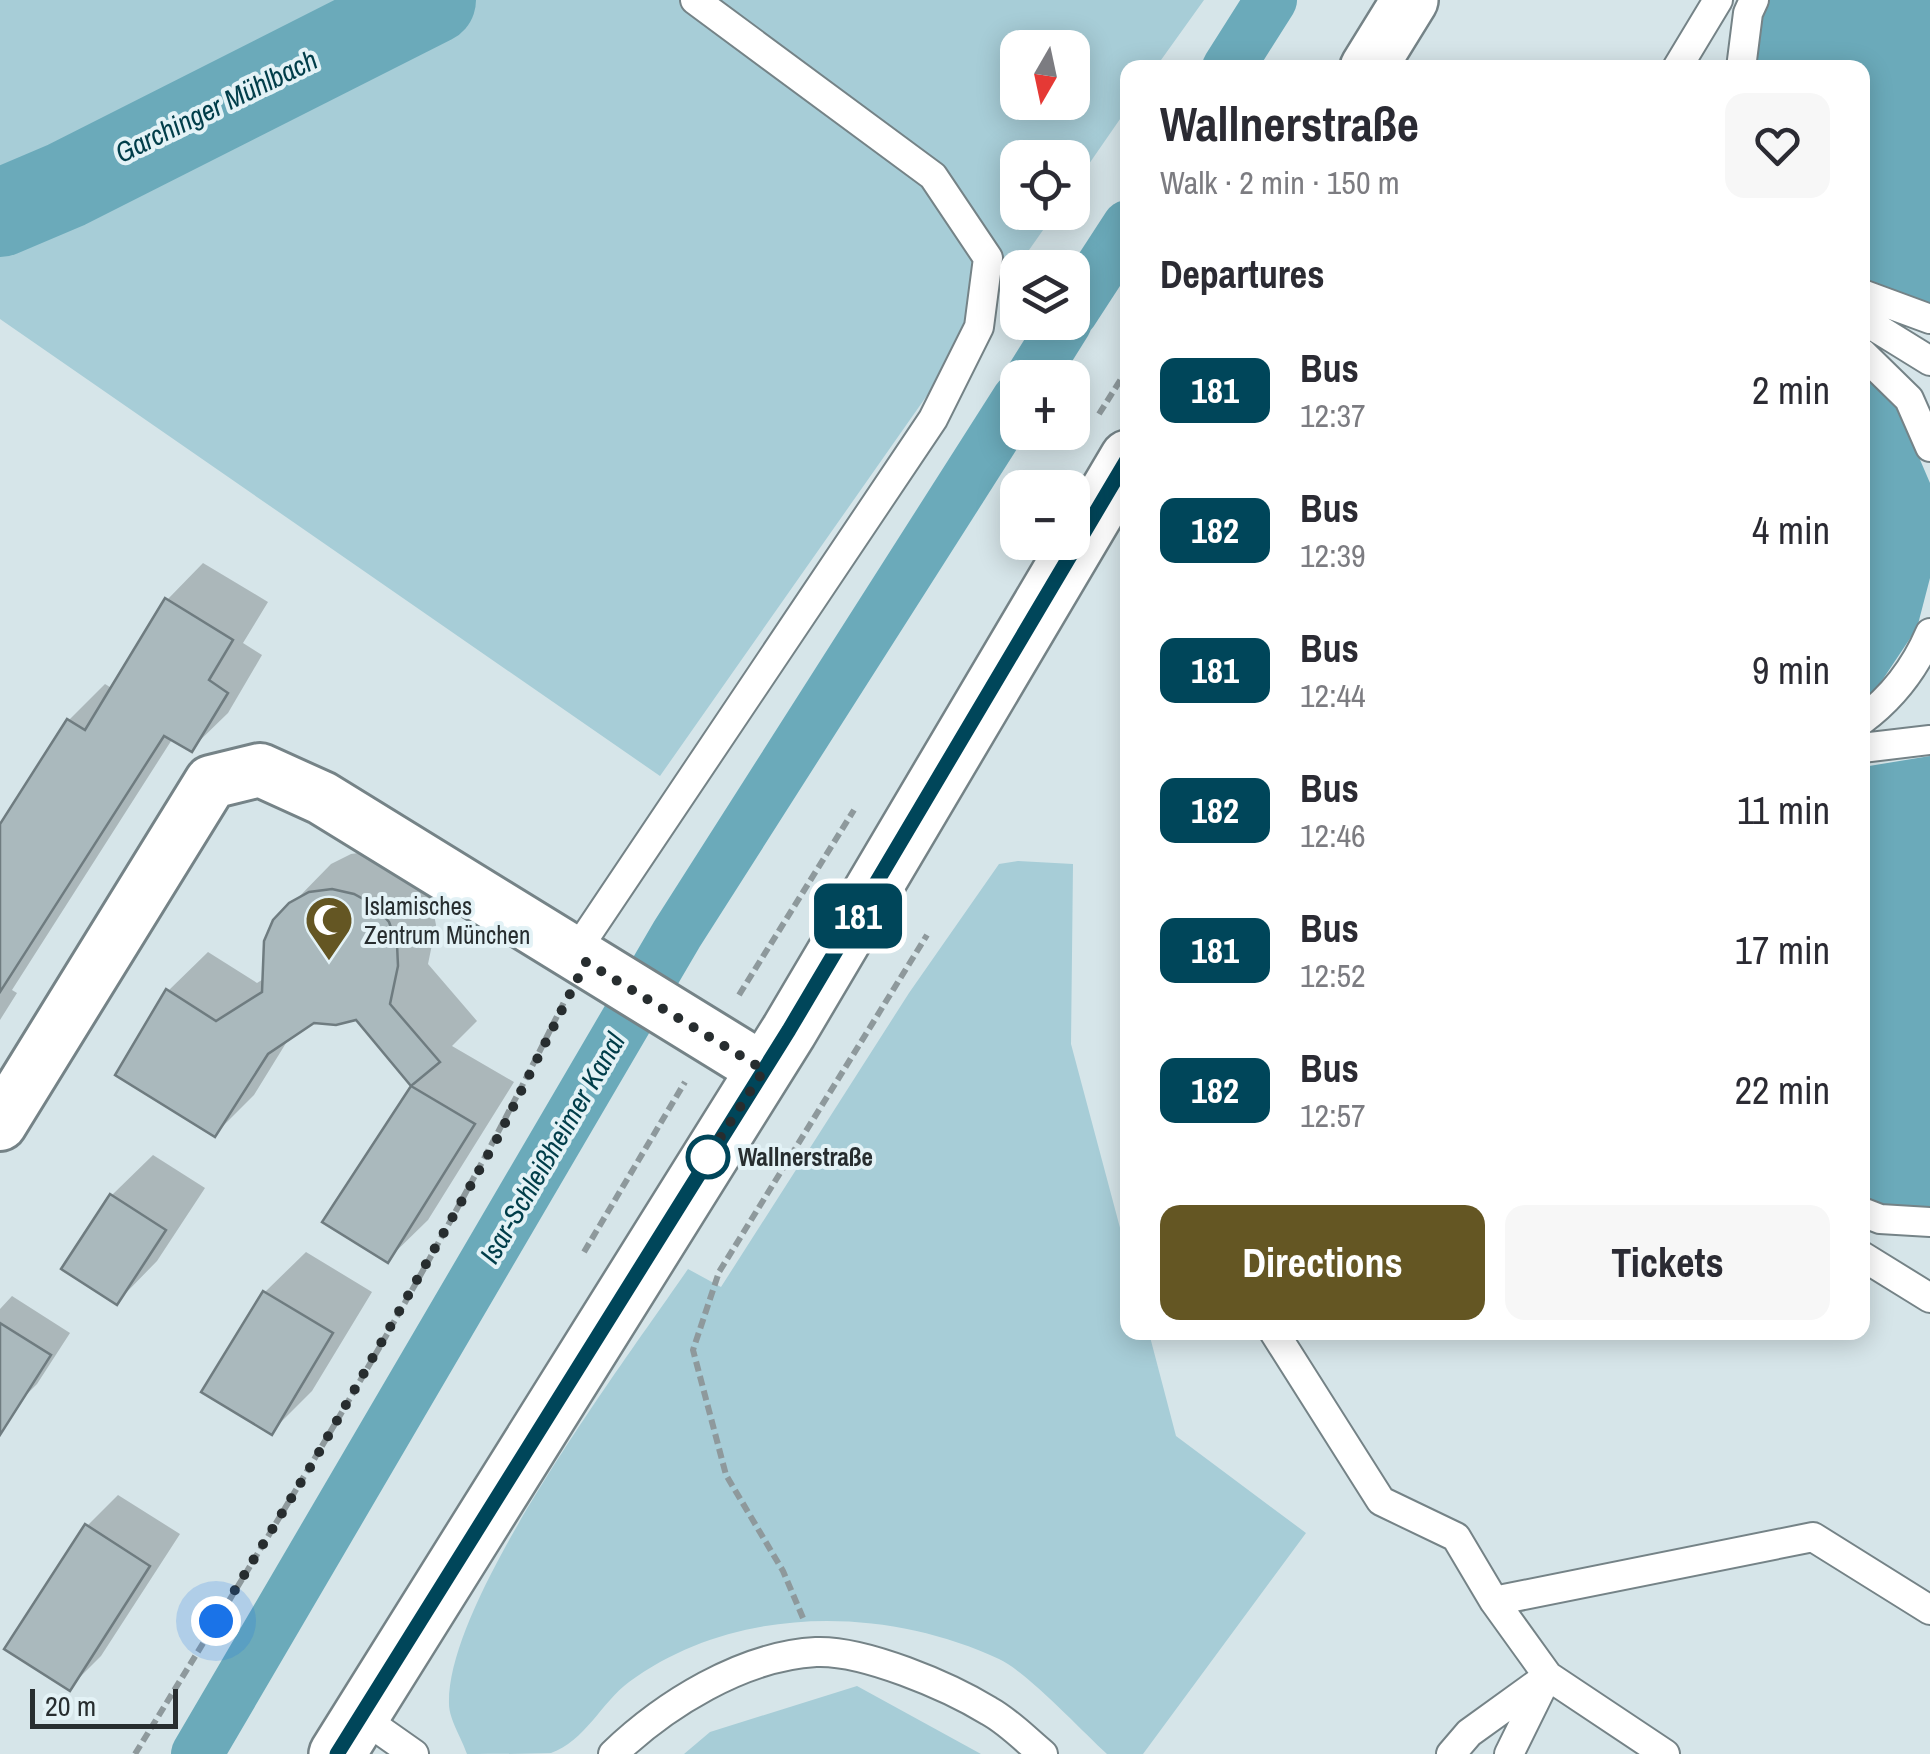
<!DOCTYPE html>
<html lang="en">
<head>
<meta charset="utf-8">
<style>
	:root { --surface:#fff; --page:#f7f7f7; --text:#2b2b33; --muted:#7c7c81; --accent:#645623 }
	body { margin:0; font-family:"Archivo Narrow",sans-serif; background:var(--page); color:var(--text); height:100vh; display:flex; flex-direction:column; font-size:38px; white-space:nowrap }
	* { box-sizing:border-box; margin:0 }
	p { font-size:32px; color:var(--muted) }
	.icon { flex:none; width:55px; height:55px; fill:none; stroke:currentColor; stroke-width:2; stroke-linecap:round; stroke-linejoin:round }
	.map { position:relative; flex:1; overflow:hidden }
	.side { position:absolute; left:1120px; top:60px; width:750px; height:1280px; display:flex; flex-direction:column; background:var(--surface); border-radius:20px; box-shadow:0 5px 25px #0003 }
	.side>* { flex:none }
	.badge { padding:0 20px; border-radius:15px; font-size:35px; line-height:65px }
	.needle { width:65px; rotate:189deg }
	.controls { position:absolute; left:1000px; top:30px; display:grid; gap:20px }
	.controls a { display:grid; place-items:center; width:90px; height:90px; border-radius:20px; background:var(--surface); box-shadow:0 5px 25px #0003; font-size:50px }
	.scale { position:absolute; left:30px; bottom:25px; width:148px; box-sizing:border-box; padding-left:10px; border:5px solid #272d2f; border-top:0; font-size:28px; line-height:35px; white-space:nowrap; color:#272d2f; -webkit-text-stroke:8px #e3f2f6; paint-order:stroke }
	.you { position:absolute; width:50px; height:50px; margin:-25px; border:8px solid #fff; border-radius:50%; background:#1a73e8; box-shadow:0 0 0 15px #1a73e833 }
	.map>.badge { position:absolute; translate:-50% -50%; box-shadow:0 0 0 5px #fff }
	h2 { padding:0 40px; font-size:38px; line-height:90px }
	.round { display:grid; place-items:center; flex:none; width:105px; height:105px; border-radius:20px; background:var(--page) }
	.headline { display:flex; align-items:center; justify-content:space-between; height:170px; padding:0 40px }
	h1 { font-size:48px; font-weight:700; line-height:75px }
	.primary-button { display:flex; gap:20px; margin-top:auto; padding:20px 40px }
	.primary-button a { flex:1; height:115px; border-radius:20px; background:var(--accent); color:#fff; font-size:40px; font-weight:700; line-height:115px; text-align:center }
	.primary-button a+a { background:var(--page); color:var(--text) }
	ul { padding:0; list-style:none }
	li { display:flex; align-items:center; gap:30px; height:140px; padding:0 40px }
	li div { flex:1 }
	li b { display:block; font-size:38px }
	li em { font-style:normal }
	li .badge { min-width:110px; font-weight:700; text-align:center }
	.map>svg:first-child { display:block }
	.green { fill:#a7cdd7; fill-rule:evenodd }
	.water { fill:#6baaba }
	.shadow { fill:#0003 }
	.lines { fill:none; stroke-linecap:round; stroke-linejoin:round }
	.canal { stroke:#6baaba; stroke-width:52 }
	.river { stroke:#6baaba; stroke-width:88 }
	.building { fill:#aab9bd; stroke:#6f7c80; stroke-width:2.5 }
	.lane-casing { stroke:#758387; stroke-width:32 }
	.street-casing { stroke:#758387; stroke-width:58 }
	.secondary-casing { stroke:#758387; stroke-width:60 }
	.path { stroke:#8e999c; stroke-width:6; stroke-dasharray:10 5; stroke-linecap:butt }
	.lane { stroke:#fff; stroke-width:28 }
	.street { stroke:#fff; stroke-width:52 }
	.secondary { stroke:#fff; stroke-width:55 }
	.line-casing { stroke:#fff; stroke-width:22 }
	.line { stroke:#00465a; stroke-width:15 }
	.walk { stroke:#272d2f; stroke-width:10; stroke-dasharray:0 18 }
	.stop-dot { fill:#fff; stroke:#00465a; stroke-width:5 }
	.labels { text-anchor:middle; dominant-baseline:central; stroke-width:8; stroke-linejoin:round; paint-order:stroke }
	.poi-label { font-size:25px; fill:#272d2f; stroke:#e3f2f6; text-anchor:start }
	.stop-label { font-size:25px; font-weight:bold; fill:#272d2f; stroke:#e3f2f6; text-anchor:start }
	.water-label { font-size:28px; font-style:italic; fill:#003d49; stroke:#e3f2f6 }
</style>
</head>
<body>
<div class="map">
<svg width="1930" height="1754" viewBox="0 0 1930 1754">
	<rect width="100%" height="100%" fill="#d6e5e9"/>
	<path class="green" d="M 0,0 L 1204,0 L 1156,67 L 1128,68 L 1127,109 L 1073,187 L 1072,158 L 1018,158 L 1018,212 L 1055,213 L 660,776 L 0,319 ZM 1018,48 L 1072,48 L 1072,102 L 1018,102 Z
		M 1018,861 L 1073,864 L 1071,1044 L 1127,1254 L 1128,1332 L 1149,1333 L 1176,1436 L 1306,1533 L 1143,1754 L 1107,1754 C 1081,1730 1027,1672 999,1659 C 883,1605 734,1605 629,1682 C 602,1702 584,1742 551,1753 C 527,1754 492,1754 467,1754 C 462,1739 449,1719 449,1704 C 446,1599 625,1361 688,1269 L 721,1287 L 909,993 L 999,864 Z
		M 857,1686 L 981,1754 L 684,1754 L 710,1732 Z"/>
	<path class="water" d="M 1767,0 L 1930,0 L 1930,308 L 1863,280 L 1862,68 L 1752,68 L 1760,14 Z
		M 1862,368 L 1894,399 L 1930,483 L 1930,578 L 1917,628 L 1873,694 L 1863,702 Z
		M 1930,756 L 1930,1213 L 1863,1202 L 1863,767 Z"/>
	<path class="shadow" d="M 203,563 L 268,602 L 243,643 L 262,655 L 228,713 L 191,749 L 173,738 L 12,990 L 17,993 L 0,1020 L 0,829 L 69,720 L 105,684 L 113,689 L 167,600 Z
		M 373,851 L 428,883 L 436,925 L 428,964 L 477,1021 L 452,1046 L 514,1082 L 428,1220 L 387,1260 L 325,1221 L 414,1086 L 357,1017 L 313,1021 L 291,1035 L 254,1095 L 215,1134 L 168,991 L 208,952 L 257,983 L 265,978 L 291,905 L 331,864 L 351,854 Z
		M 153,1155 L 205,1188 L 157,1261 L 117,1302 L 65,1268 L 112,1195 Z
		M 306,1252 L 372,1292 L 312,1391 L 271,1432 L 205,1392 L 265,1292 Z
		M 12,1296 L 70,1333 L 37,1384 L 16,1405 L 0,1395 L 0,1309 Z
		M 118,1495 L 180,1534 L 101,1656 L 70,1687 L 87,1526 Z"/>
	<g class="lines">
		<path class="canal" d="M 1228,68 L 1271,0
			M 1072,312 L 1128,226
			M 1031,378 L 1066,322
			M 197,1754 L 677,934 L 1018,399"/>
		<path class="river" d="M 0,213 L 66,185 L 432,0"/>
	</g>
	<path class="building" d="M 165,598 L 233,640 L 209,680 L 228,693 L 192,752 L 164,736 L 0,992 L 0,824 L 67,719 L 85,730 Z
		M 332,889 L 354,894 L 374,905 L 389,922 L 397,944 L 398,966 L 390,1004 L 440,1062 L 411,1086 L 356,1020 L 336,1025 L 314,1023 L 268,1054 L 215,1137 L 115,1075 L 166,989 L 216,1021 L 262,992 L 264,941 L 273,920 L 289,903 L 309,892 Z
		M 411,1086 L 475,1124 L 388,1263 L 322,1222 Z
		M 110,1194 L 166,1230 L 117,1305 L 61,1269 Z
		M 263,1291 L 333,1333 L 272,1435 L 201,1392 Z
		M 0,1323 L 51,1355 L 0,1435 Z
		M 85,1524 L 150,1566 L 70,1691 L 4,1649 Z"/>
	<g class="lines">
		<g class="lane-casing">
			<path id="lane" d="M 1677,68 L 1718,0
				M 1741,68 L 1748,13 L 1754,0
				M 1862,294 L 1930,319
				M 1862,319 L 1930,361
				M 1862,353 L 1909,399 L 1930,447
				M 1862,720 C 1893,697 1915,668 1930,633
				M 1862,748 L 1930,740
				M 574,954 L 933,419 L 979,327 L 988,258 L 933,176 L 695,0
				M 1862,1212 L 1880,1219 L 1930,1222
				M 1862,1256 L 1930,1298
				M 1274,1332 L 1381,1501 L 1456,1537 L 1494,1601 L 1548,1676 L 1665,1754
				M 1494,1601 L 1813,1537 L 1930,1610
				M 360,1716 L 414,1754
				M 613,1754 C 664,1705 742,1656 816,1652 C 864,1650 948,1686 989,1711 C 1009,1722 1026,1740 1043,1754
				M 1451,1754 L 1469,1733 L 1548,1676
				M 1509,1754 L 1545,1681"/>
		</g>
		<g class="street-casing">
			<path id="street" d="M 0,1124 L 211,782 L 260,770 L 322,798 L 764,1070"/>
		</g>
		<g class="secondary-casing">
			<path id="secondary" d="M 1368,68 L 1410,0
				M 337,1754 L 789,1031 L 1128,458"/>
		</g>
		<path class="path" d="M 1099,414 L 1128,368
			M 739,995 L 854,810
			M 584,1252 L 685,1082
			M 803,1618 L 783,1571 L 726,1475 L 693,1350 L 719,1272 L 927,935
			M 135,1754 C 286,1509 437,1262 564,1002"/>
		<use href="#lane" class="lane"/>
		<use href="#street" class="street"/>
		<use href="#secondary" class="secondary"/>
	</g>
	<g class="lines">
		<g class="line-casing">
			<path id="line" d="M 337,1754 L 789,1030 L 1128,458"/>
		</g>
		<use href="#line" class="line"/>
		<path class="walk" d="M 216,1621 L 314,1461 L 497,1139 L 586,962 L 764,1070 L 702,1166 L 708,1157"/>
	</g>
	<defs>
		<g id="mosque-pin" transform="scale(2.5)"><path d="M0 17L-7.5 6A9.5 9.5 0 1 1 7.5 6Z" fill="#645623" stroke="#e3f2f6"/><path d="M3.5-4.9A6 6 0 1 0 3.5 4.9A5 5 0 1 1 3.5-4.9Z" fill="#fff"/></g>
	</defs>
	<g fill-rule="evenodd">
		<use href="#mosque-pin" x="329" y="920"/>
	</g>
	<circle class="stop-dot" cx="708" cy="1157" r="20"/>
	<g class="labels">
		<g class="poi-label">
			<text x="364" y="906">Islamisches<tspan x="364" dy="29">Zentrum München</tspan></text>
		</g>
		<g class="stop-label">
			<text x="738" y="1157">Wallnerstraße</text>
		</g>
		<g class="water-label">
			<text transform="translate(216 106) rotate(-26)">Garchinger Mühlbach</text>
			<text transform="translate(552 1148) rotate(-60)">Isar-Schleißheimer Kanal</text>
		</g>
	</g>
</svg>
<div class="controls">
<a><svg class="needle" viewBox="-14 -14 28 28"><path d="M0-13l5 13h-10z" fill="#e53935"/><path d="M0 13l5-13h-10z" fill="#7c7c81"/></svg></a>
<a><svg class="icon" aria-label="locate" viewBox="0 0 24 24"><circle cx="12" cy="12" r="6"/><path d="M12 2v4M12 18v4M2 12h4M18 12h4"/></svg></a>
<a><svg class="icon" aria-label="layers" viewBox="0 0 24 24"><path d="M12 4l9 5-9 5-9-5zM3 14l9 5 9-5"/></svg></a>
<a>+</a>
<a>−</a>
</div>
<div class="scale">20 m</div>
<div class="you" style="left:216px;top:1621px"></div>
<b class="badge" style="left:858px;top:916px;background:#00465a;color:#fff">181</b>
<section class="side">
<div class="headline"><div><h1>Wallnerstraße</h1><p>Walk · 2 min · 150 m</p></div><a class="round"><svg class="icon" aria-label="heart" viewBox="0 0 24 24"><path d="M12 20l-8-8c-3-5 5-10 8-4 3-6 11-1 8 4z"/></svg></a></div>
<h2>Departures</h2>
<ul>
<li><span class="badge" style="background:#00465a;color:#fff">181</span><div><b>Bus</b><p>12:37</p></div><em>2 min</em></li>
<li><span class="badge" style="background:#00465a;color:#fff">182</span><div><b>Bus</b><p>12:39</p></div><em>4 min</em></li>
<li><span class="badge" style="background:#00465a;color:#fff">181</span><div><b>Bus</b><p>12:44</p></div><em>9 min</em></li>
<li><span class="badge" style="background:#00465a;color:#fff">182</span><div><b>Bus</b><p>12:46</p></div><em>11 min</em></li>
<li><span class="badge" style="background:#00465a;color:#fff">181</span><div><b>Bus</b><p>12:52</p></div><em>17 min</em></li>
<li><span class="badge" style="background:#00465a;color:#fff">182</span><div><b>Bus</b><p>12:57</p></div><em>22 min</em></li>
</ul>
<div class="primary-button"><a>Directions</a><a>Tickets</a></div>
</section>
</div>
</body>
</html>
